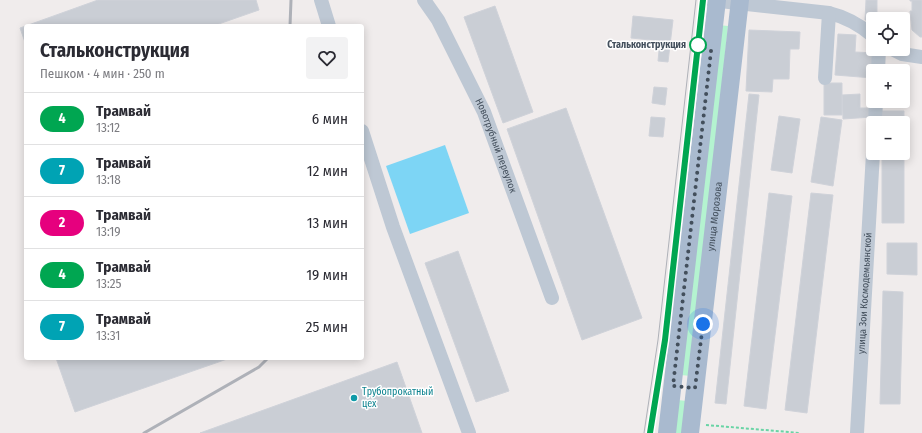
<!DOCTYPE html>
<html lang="ru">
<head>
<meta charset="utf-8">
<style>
	:root { --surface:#fff; --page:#f2f2f3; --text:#2b2b33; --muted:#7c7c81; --line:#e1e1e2 }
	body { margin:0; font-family:"Fira Sans Condensed",sans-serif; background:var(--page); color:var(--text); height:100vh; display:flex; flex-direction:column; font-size:15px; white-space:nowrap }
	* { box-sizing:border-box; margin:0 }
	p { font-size:13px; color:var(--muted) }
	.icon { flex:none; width:22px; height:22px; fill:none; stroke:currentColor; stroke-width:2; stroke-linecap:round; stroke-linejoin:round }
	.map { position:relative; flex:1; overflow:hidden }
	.details { position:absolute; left:24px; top:24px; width:340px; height:336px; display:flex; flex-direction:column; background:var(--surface); border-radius:4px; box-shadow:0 2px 10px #0003 }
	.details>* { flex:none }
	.badge { padding:0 8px; border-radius:13px; font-size:14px; line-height:26px }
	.buttons { position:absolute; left:866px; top:12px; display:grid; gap:8px }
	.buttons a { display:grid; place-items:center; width:44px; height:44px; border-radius:4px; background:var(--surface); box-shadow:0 2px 10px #0003; font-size:20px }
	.you { position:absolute; width:20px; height:20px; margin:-10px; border:3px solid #fff; border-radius:50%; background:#1a73e8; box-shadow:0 0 0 6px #1a73e833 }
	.map>.badge { position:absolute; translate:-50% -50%; box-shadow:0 0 0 2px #fff }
	.round { display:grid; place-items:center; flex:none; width:42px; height:42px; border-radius:4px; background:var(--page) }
	.head { display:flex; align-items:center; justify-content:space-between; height:68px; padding:0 16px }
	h1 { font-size:19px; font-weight:700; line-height:30px }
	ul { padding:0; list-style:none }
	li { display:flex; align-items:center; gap:12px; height:52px; padding:0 16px; border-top:1px solid var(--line) }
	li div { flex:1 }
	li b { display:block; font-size:15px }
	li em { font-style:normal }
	li .badge { min-width:44px; font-weight:700; text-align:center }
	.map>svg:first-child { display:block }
	.green { fill:#b4f3d0 }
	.water { fill:#7dd5f5 }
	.building { fill:#caced5; stroke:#cfd2d9 }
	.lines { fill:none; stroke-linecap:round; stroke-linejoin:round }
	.path { stroke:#69d4a5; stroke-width:2; stroke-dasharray:3 2; stroke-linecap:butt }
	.minor { stroke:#bec8d4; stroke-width:14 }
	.major { stroke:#a9bacf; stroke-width:18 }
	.tram { stroke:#aeb1b8; stroke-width:1 }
	.rail { stroke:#aeb1b8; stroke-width:3 }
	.line-casing { stroke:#fff; stroke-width:9 }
	.line { stroke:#00a651; stroke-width:6 }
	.walk { stroke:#434f5c; stroke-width:4; stroke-dasharray:0 7.2 }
	.stop-dot { fill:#fff; stroke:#00a651; stroke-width:2 }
	.culture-dot { fill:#0f9aa8; stroke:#fff; stroke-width:1.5 }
	.labels { text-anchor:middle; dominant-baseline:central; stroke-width:3; stroke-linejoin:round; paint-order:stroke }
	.stop-label { font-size:10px; font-weight:bold; fill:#434f5c; stroke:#fff; text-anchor:end }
	.street-label { font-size:10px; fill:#434f5c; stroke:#fff }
	.culture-label { font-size:10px; fill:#0d838f; stroke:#fff; text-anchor:start }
</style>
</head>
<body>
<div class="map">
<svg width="922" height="433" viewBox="0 0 922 433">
	<rect width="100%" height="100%" fill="#f0ecec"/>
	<path class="green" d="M 718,25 L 728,26 L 692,376 L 680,375 Z
		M 677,400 L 687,401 L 684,433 L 673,433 Z"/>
	<path class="water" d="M 445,145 L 469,213 L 410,234 L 386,166 Z"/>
	<path class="building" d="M 98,0 L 256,0 L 259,10 L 213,26 L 26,26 L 26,45 L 20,28 Z
		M 866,0 L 877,0 L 877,19 L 865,20 Z
		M 910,0 L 922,0 L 922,37 L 920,37 L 912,30 L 910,11 L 912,11 L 912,1 L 910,1 Z
		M 495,6 L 533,112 L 503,123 L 464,17 Z
		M 633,16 L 673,20 L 668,62 L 658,61 L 660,41 L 631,38 Z
		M 749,30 L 800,32 L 799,49 L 790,49 L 789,79 L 773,79 L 772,92 L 746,91 Z
		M 838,34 L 856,35 L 855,52 L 875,53 L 873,78 L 835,75 Z
		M 824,83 L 842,83 L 842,115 L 824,115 Z
		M 654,87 L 667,88 L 665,105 L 652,103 Z
		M 749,94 L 759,95 L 726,404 L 715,403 Z
		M 860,94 L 860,108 L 871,108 L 872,117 L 843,119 L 842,95 Z
		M 566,108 L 642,318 L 582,340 L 507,129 Z
		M 882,111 L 904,111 L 904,223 L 882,223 L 882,153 L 903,153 L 903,123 L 882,123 Z
		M 779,116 L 800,119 L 792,173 L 771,170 Z
		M 651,117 L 665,118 L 663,137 L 649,136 Z
		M 821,117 L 842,120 L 833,186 L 811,182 Z
		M 769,193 L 792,196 L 766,409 L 744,406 Z
		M 811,193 L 833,195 L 807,413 L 785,410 Z
		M 887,243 L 917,243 L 917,275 L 887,274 Z
		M 458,251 L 509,391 L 476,402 L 425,263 Z
		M 883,291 L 903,292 L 900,404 L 880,404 Z
		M 56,358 L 230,358 L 75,412 Z
		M 397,362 L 422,433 L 200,433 Z"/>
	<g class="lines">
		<path class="path" d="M 706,425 L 800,433"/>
		<g class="minor">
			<path d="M 321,0 L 329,26"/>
			<path id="s1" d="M 424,0 L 438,20 L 484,112 L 552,298"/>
			<path d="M 711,0 L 829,13 C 846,17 860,25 873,36"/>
			<path d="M 892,49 L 902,54 L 922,57"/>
			<path d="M 878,71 L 879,49"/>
			<path d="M 825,78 L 829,13"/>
			<path d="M 875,123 L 876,101"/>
			<path d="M 362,131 L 393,227 L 469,433"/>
			<path id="s2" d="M 857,433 L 873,153"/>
		</g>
		<g class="major">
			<path d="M 667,433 L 717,0"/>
			<path id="s3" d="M 690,433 L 740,0"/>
		</g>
		<path class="tram" d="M 644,433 L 658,340 L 696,0
			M 650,433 L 665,340 L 703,0"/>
		<path class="rail" d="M 290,26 L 291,0
			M 144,433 L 259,367 L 268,358"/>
	</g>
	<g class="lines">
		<g class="line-casing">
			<path id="line" d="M 650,433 L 665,340 L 703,0"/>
		</g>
		<use href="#line" class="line"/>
		<path class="walk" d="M 698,45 L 711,51 L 673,386 L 695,388 L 703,324"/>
	</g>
	<circle class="stop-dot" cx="698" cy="45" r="8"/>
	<circle class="culture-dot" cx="354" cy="398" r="4"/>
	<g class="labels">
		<g class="stop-label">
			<text x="686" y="45">Стальконструкция</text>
		</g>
		<g class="street-label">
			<text stroke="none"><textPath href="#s1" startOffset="163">Новотрубный переулок</textPath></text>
			<text stroke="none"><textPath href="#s3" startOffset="218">улица Морозова</textPath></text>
			<text stroke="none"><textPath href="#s2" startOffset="140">улица Зои Космодемьянской</textPath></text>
		</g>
		<g class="culture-label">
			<text x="362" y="392">Трубопрокатный<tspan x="362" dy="12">цех</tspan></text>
		</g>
	</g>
</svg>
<div class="buttons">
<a><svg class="icon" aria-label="locate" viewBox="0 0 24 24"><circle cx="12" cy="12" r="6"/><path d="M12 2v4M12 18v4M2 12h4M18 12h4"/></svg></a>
<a>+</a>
<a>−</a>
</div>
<div class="you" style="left:703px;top:324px"></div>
<section class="details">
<div class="head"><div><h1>Стальконструкция</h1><p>Пешком · 4 мин · 250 m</p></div><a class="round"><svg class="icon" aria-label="heart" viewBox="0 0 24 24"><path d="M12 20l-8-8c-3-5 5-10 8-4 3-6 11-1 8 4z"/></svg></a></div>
<ul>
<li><span class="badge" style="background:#00a651;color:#fff">4</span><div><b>Трамвай</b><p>13:12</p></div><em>6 мин</em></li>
<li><span class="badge" style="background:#00a3b4;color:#fff">7</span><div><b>Трамвай</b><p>13:18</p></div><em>12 мин</em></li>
<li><span class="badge" style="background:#e6007e;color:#fff">2</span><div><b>Трамвай</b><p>13:19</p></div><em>13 мин</em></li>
<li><span class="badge" style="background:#00a651;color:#fff">4</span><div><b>Трамвай</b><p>13:25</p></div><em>19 мин</em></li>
<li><span class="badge" style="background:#00a3b4;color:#fff">7</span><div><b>Трамвай</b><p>13:31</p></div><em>25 мин</em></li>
</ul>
</section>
</div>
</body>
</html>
